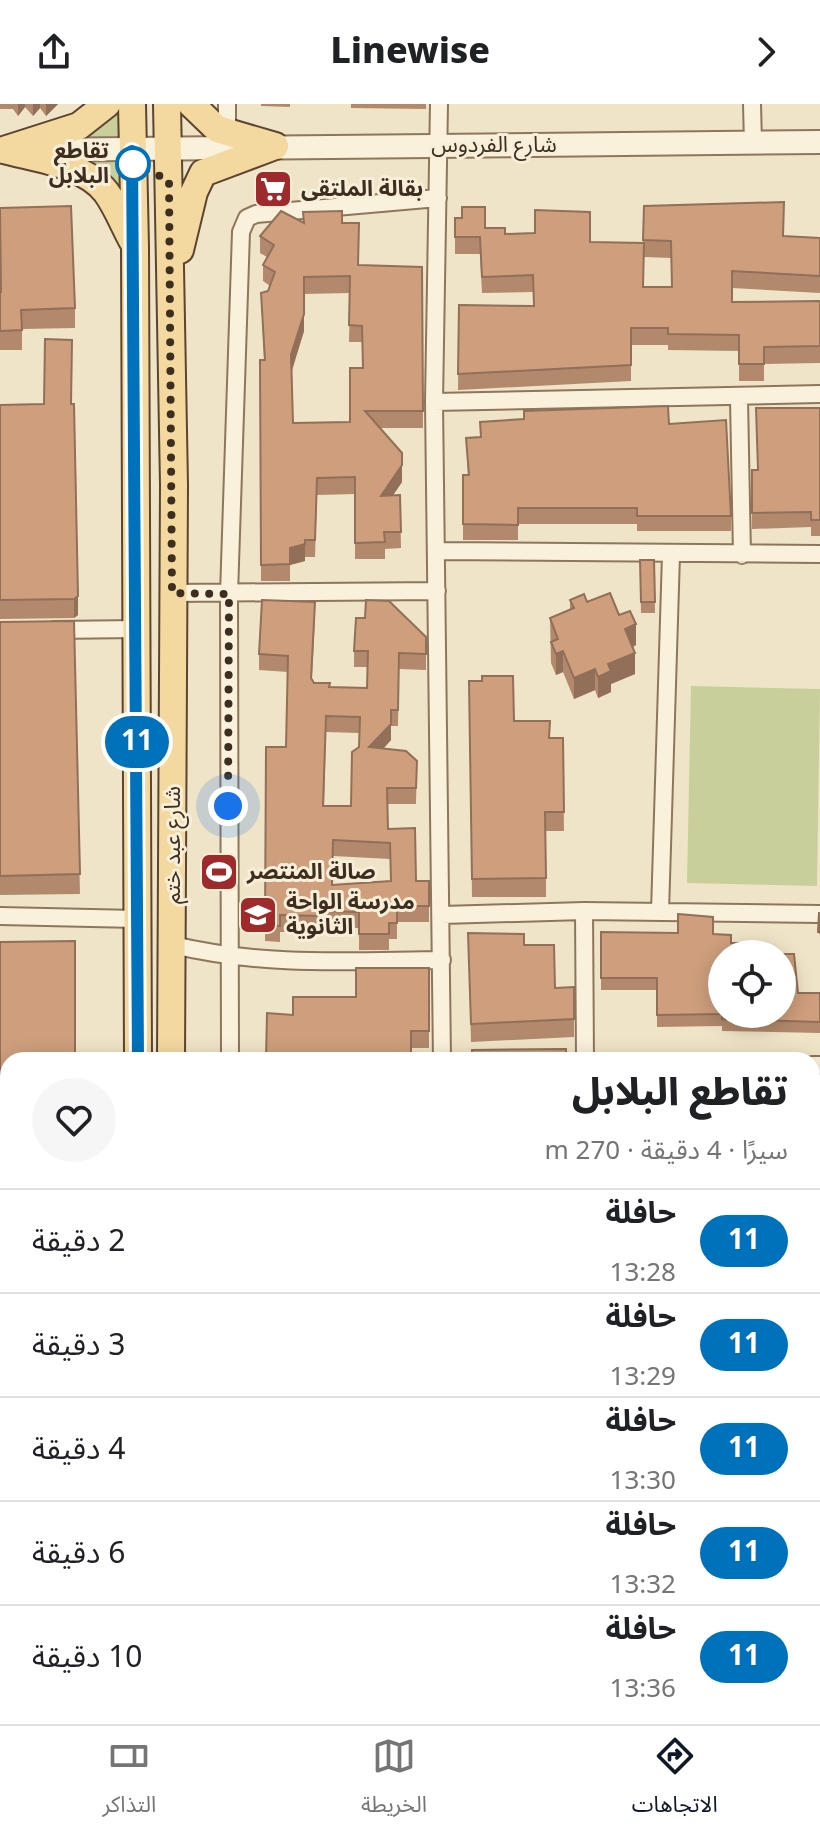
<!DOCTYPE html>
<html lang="ar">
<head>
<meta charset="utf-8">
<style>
	:root { --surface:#fff; --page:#f6f6f6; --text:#202124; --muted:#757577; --line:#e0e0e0; --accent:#111827 }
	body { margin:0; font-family:Georgia,"Noto Sans Arabic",serif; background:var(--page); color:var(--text); direction:rtl; height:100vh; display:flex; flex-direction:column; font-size:30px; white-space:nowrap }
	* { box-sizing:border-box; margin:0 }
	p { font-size:26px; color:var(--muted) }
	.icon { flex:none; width:44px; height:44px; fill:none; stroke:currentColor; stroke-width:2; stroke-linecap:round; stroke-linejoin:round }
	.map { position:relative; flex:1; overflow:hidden; direction:ltr }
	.side { position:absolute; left:0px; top:948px; width:820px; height:672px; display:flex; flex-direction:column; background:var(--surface); border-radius:24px 24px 0 0; box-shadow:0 4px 20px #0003; direction:rtl }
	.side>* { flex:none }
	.badge { padding:0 16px; border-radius:26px; font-size:28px; line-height:52px }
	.buttons { position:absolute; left:708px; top:836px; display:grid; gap:16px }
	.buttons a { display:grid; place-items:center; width:88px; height:88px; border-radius:50%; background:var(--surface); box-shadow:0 4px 20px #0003; font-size:40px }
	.you { position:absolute; width:40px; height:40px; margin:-20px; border:6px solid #fff; border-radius:50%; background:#1a73e8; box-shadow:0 0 0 12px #1a73e833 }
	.map>.badge { position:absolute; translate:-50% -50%; box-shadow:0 0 0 4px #fff }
	.round { display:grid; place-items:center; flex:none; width:84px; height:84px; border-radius:42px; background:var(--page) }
	.head { display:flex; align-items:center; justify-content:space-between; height:136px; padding:0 32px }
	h1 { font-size:38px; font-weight:800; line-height:60px }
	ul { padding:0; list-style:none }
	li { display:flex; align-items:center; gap:24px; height:104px; padding:0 32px; border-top:2px solid var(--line) }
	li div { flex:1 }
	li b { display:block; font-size:30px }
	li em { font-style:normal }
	li .badge { min-width:88px; font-weight:700; text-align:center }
	header { display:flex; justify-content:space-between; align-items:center; height:104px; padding:0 32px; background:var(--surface); font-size:36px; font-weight:800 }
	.tab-bar { display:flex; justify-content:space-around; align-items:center; height:112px; border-top:2px solid var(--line); background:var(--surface); font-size:22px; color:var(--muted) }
	.tab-bar a { display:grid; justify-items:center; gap:4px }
	.tab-bar .active { color:var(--accent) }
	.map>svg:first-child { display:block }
	.green { fill:#c9cf9b }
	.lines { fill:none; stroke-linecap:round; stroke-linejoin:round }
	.minor-casing { stroke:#8d765c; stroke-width:20 }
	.tertiary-casing { stroke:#8d765c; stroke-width:26 }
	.primary-casing { stroke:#5b4430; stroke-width:30 }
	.minor { stroke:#faf1dc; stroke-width:16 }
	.tertiary { stroke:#faf1dc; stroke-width:22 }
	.primary { stroke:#f3d9a0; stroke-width:26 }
	.wall { fill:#b2896c; fill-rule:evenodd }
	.shaded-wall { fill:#916f58 }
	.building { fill:#cf9f7d; stroke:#916f58; stroke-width:2; fill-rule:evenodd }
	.line-casing { stroke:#fff; stroke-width:18 }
	.line { stroke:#0072bc; stroke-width:12 }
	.walk { stroke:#3d2e20; stroke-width:8; stroke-dasharray:0 14.4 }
	.stop-dot { fill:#fff; stroke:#0072bc; stroke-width:4 }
	.labels { text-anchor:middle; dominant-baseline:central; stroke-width:6; stroke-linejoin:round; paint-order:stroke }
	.street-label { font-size:22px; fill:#3d2e20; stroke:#f7eed8 }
	.stop-label { font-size:22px; font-weight:bold; fill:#3d2e20; stroke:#f7eed8; text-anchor:end }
	.poi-label { font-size:22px; font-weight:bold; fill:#3d2e20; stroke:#f7eed8; text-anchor:start }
</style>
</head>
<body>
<header><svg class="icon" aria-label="forward" viewBox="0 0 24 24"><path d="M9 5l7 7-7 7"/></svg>Linewise<svg class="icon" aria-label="share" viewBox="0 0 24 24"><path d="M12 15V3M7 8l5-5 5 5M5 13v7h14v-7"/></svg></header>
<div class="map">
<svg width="820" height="1620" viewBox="0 0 820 1620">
	<rect width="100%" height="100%" fill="#f0e4c8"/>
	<path class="green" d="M 125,0 L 124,42 L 44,43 Z
		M 43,50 L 125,51 L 126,94 Z
		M 691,582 L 820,585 L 817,782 L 687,779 Z"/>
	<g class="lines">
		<g class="minor-casing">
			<path id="minor" d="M 439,0 L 434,298 L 442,956
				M 752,0 L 753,39
				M 227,30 L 227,0
				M 739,295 L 742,451
				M 434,298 L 820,290
				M 436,447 L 820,450
				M 172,489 L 437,487
				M 54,526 L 137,525
				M 584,807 L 585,956
				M 660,808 L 671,451
				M 442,811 L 584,807 L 820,810
				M 0,812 L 137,815
				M 173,841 C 267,863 347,857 442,856
				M 230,956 L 229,490 L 241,128 L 247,114 L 256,110 L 438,94
				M 812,961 L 820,961
				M 812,1079 L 820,1080
				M 812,1240 L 820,1240
				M 812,1394 L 820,1394
				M 812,1537 L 820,1536
				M 447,1612 L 447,1620
				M 593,1612 L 593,1620
				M 780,1612 L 780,1620
				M 233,1620 L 233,1612"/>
		</g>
		<g class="tertiary-casing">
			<path id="tertiary" d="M 29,46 L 820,38"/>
		</g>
		<g class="primary-casing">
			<path id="primary" d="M 132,0 L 135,143 L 138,956
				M 167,0 L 174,381 L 171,956
				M 191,0 L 217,25 L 275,42
				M 4,46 C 37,55 84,60 106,88 C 117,103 124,122 133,138
				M 4,46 L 79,22 L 107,0
				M 180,146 L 194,88 L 203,69 L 275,42
				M 136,1612 L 136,1620
				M 173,1620 L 173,1612"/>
		</g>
		<use href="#minor" class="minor"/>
		<use href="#tertiary" class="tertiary"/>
		<use href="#primary" class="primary"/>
	</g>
	<path class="wall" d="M 0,0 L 58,0 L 46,12 L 40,4 L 33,12 L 25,3 L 18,12 L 13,5 L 0,5 Z
		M 261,0 L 290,0 L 290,3 L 261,2 Z
		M 351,0 L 426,0 L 426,5 L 351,4 Z
		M 644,102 L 784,132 L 820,134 L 820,189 L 732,184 L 732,198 L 820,197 L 820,259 L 764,260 L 764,277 L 739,277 L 739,247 L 668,246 L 668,241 L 631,241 L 631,277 L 458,286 L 459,201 L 533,202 L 533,188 L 482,189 L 480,150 L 455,150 L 455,114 L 505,130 L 590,138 L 643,139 ZM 644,153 L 671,154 L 671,183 L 643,183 Z
		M 0,104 L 75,204 L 75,224 L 22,225 L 22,246 L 0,246 Z
		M 303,119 L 342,119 L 358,161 L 422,163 L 423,324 L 380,324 L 402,378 L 392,392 L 400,391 L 401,444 L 385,445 L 385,455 L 355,455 L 355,390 L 317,391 L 315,453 L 305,453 L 305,457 L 290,461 L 290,477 L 261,477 L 260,256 L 264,256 L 261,189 L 268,187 L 270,182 L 263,177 L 263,161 L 267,153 L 260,149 L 260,132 ZM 350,189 L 349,238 L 362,238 L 363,264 L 350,318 L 293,319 L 292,267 L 304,227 L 304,190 Z
		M 71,300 L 78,511 L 74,514 L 0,515 L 0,301 Z
		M 820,304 L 820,432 L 811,432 L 811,423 L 752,425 L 752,366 L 757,366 Z
		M 480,318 L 669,320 L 731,412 L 731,427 L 637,427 L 637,420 L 518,420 L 518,436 L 463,436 L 463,371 L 468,371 L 466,334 L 480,333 Z
		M 640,456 L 654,456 L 655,509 L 641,509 Z
		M 570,496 L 587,498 L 619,511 L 636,541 L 633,543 L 635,570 L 611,580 L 611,588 L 598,594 L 595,586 L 574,595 L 563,568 L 556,571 L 551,559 L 550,514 L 570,505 Z
		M 315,514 L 312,575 L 314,579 L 329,583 L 367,584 L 367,563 L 354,563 L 354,547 L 426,533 L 426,566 L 399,565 L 398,622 L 391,622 L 391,636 L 383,645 L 417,657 L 416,700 L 387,700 L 388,725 L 416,777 L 429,777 L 429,818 L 397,818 L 397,835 L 389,835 L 389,846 L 359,846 L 359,824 L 323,824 L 323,828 L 280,828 L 280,838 L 265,837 L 266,643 L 286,643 L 288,568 L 259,566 L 259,550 ZM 326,628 L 359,629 L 359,643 L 351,702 L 324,702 ZM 333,752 L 390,755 L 390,777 L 332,781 Z
		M 74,517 L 80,790 L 0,791 L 0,518 Z
		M 469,577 L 514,617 L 549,634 L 563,634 L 564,727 L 546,727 L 546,793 L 472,793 Z
		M 601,828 L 713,830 L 731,839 L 764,850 L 798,889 L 820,889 L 820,929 L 722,927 L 722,922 L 657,923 L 657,886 L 601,886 Z
		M 468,829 L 555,884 L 574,883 L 574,933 L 471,938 Z
		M 0,838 L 8,956 L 8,1168 L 0,1168 Z
		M 429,864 L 429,944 L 411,944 L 293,911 L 356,893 Z
		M 812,996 L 820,996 L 820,1027 L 812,1028 Z
		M 812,1093 L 819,1104 L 820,1104 L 820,1223 L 812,1224 Z
		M 812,1322 L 820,1322 L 820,1358 L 812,1358 Z
		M 812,1422 L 820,1422 L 820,1503 L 812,1503 Z
		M 272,1612 L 333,1612 L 333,1615 L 272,1616 Z"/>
	<path class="shaded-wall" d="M 18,0 L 25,0 L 25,3 L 18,12 Z
		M 33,0 L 40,0 L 40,4 L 33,12 Z
		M 46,0 L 58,0 L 46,12 Z
		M 304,210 L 304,227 L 291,268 L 291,251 Z
		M 402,349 L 402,378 L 381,409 L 381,392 Z
		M 305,440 L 305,457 L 290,461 L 290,444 Z
		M 78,492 L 78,511 L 74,514 L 74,495 Z
		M 636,520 L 636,541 L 625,546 L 625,525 Z
		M 563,547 L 563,568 L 556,571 L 556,550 Z
		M 635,549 L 635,570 L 611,580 L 611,588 L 598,594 L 598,573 L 608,560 Z
		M 595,565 L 595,586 L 574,595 L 574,574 Z
		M 391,620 L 391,636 L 369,660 L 369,643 Z
		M 690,1612 L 718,1612 L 718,1618 L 714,1620 L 671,1620 Z"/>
	<path class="building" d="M 784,98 L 783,132 L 820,134 L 820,172 L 732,167 L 732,198 L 820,197 L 820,242 L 764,243 L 764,260 L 739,260 L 739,231 L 668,230 L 668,224 L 631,224 L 631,261 L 458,270 L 459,201 L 534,202 L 533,171 L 482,173 L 480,133 L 455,133 L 455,114 L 462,114 L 462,103 L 485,103 L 485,124 L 505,124 L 505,130 L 535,129 L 535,106 L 590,108 L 590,138 L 644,139 L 643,183 L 672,183 L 671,137 L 643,136 L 644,102 Z
		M 71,102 L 75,204 L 21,206 L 22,226 L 0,227 L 0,188 L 1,188 L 0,104 Z
		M 281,107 L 304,119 L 303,108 L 342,107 L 342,119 L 359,119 L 358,161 L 422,163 L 423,307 L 365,307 L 402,349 L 402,361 L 381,392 L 400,391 L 401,428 L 384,428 L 385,438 L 355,439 L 355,373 L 317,374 L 315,436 L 305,436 L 305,440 L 290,444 L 290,460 L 261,461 L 260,256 L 265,256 L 261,189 L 268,187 L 275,168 L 263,161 L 274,141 L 260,132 ZM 350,172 L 349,221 L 362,222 L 363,264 L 350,264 L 350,318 L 293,319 L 291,251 L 304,210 L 304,173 Z
		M 45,235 L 72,236 L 71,300 L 74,300 L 78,492 L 74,495 L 0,496 L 0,301 L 44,300 Z
		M 668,302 L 669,320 L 726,316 L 731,412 L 637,412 L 637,404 L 518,404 L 518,421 L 463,420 L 463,371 L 469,371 L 466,334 L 481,333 L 480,318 L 524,315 L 524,307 Z
		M 756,304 L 820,304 L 820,416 L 811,416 L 811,408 L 752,409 L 752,366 L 758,366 Z
		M 640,456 L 654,456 L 655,498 L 641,498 Z
		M 610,489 L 619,511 L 630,507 L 636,520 L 625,525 L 635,549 L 608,560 L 611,567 L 598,573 L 595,565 L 574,574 L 563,547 L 556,550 L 551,538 L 558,535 L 550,514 L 574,504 L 570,496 L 584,490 L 587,498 Z
		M 262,496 L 315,498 L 311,574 L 314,579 L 330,579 L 329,583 L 367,584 L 368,547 L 354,547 L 356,514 L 365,514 L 366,496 L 389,497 L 426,533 L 426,550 L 399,549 L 398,606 L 391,606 L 391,620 L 369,643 L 406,647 L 417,657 L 416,684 L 387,684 L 388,725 L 415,724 L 416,777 L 429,777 L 429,802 L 397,802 L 397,819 L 389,819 L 389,830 L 359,830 L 359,808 L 323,807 L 323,812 L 280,811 L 280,822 L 265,821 L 266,643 L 286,643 L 288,552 L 259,550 ZM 326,612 L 360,613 L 359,643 L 352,648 L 351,702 L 323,702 ZM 333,736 L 390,739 L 391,777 L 332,781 Z
		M 74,517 L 80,770 L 0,772 L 0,518 Z
		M 482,572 L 513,572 L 514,617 L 550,617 L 549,634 L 563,634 L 564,708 L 545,708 L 546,774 L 472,775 L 469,577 L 482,577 Z
		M 819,809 L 820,809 L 820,829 L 818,828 Z
		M 678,810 L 713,813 L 713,830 L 731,831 L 731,839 L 764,839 L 764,850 L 794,850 L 798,889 L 820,889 L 820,918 L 722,915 L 722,910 L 782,910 L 782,850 L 722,850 L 722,910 L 657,911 L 657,874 L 601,874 L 601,828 L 678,829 Z
		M 468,829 L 524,830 L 524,841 L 554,841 L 555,884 L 574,883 L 574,915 L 471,920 Z
		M 75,837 L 75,956 L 8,956 L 8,1149 L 0,1149 L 0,838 Z
		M 356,864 L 429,864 L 429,927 L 411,927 L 411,956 L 266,956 L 267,909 L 293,911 L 293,893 L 356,893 Z
		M 566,945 L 566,956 L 472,956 L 472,946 Z
		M 812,996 L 820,996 L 820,1016 L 812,1017 Z
		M 812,1093 L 817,1093 L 819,1104 L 820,1104 L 820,1210 L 812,1211 Z
		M 8,1251 L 8,1316 L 0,1324 L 8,1324 L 8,1612 L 77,1612 L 77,1620 L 0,1620 L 0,1252 Z
		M 812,1322 L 820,1322 L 820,1347 L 812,1347 Z
		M 812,1422 L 820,1422 L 820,1493 L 812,1493 Z
		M 812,1539 L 820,1539 L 820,1620 L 799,1620 L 799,1612 L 812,1612 Z
		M 471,1612 L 583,1612 L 583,1620 L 471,1620 Z
		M 613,1612 L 690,1612 L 671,1620 L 612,1619 Z"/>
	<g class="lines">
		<g class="line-casing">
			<path id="line" d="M 132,47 L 138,956"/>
		</g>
		<use href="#line" class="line"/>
		<path class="walk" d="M 133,60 L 169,76 L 172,489 L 229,490 L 228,702"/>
	</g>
	<defs>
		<g id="supermarket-square" transform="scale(2)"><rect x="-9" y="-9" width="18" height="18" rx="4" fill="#9e2a2b" stroke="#f7eed8"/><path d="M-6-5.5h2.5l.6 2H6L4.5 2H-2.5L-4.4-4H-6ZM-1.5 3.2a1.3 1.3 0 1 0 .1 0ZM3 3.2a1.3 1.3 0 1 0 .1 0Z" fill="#fff"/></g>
		<g id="stadium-square" transform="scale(2)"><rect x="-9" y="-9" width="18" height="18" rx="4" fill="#9e2a2b" stroke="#f7eed8"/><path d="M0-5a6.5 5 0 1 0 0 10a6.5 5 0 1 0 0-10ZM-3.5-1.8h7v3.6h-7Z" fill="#fff"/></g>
		<g id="school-square" transform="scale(2)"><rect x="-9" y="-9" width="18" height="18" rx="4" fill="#9e2a2b" stroke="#f7eed8"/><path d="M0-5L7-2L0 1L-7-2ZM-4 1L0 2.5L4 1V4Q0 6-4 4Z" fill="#fff"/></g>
	</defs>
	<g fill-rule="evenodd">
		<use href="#supermarket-square" x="273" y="85"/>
		<use href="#stadium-square" x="219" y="768"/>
		<use href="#school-square" x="258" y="811"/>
	</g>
	<circle class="stop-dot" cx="133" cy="60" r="16"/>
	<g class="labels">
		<g class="street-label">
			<text x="494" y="41">شارع الفردوس</text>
			<text transform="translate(173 741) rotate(-90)">شارع عبد ختم</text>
		</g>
		<g class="stop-label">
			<text x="109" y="47">تقاطع<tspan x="109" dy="25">البلابل</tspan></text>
		</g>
		<g class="poi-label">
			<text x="301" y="85">بقالة الملتقى</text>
			<text x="247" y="768">صالة المنتصر</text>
			<text x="286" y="798">مدرسة الواحة<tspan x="286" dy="25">الثانوية</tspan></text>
		</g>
	</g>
</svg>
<div class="buttons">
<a><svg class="icon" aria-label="locate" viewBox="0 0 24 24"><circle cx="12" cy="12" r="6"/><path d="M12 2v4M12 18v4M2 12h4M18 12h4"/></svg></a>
</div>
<div class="you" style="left:228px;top:702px"></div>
<b class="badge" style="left:137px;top:638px;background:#0072bc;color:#fff">11</b>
<section class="side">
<div class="head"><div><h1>تقاطع البلابل</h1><p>سيرًا · 4 دقيقة · 270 m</p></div><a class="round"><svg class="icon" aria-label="heart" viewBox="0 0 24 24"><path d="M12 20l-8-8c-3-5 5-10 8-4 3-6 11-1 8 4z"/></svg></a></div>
<ul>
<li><span class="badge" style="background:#0072bc;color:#fff">11</span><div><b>حافلة</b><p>13:28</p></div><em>2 دقيقة</em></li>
<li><span class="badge" style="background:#0072bc;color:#fff">11</span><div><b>حافلة</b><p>13:29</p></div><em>3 دقيقة</em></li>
<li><span class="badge" style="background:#0072bc;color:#fff">11</span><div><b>حافلة</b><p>13:30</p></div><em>4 دقيقة</em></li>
<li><span class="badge" style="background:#0072bc;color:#fff">11</span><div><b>حافلة</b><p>13:32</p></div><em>6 دقيقة</em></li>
<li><span class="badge" style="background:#0072bc;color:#fff">11</span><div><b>حافلة</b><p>13:36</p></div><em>10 دقيقة</em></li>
</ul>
</section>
</div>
<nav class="tab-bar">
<a class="active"><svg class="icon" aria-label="directions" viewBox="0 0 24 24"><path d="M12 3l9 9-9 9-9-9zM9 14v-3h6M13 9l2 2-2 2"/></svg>الاتجاهات</a>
<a><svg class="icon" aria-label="map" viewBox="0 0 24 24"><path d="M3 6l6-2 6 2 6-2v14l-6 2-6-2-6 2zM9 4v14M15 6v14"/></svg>الخريطة</a>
<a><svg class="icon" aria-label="tickets" viewBox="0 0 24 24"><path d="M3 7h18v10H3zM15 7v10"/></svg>التذاكر</a>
</nav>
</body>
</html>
